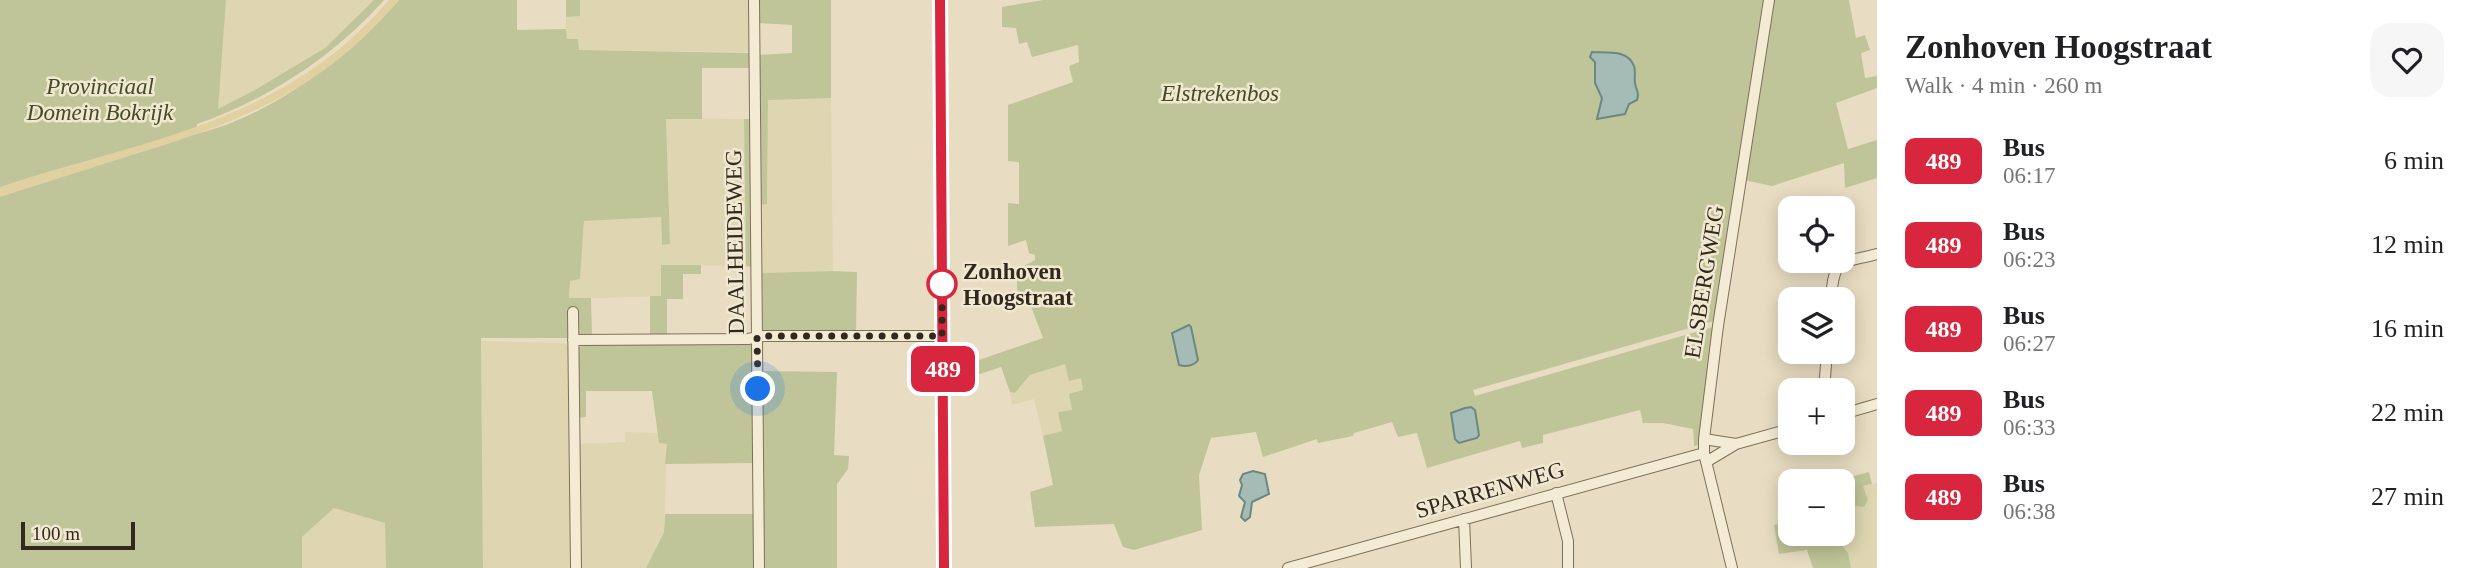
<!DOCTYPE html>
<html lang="en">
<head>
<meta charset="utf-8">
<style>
	:root { --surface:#fff; --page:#f6f6f6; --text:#202124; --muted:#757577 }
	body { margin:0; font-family:"Times New Roman",serif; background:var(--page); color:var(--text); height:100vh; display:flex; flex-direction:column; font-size:26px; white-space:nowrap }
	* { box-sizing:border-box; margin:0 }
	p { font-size:23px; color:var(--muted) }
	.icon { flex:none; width:38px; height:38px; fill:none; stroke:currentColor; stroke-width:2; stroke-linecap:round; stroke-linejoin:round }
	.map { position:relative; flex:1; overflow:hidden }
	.details { display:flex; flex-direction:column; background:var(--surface); width:595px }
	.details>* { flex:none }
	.badge { padding:0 14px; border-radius:10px; font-size:24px; line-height:46px }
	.controls { position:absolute; left:1778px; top:196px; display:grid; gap:14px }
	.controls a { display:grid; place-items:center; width:77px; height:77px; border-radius:14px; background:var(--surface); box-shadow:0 4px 18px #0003; font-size:35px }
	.scale { position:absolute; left:21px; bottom:18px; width:114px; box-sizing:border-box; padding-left:7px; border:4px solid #32281e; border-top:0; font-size:19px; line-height:24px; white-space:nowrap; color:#32281e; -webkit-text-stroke:5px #f1e8d1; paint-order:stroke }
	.you { position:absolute; width:35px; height:35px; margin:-18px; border:5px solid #fff; border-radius:50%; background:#1a73e8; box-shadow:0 0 0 10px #1a73e833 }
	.map>.badge { position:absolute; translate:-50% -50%; box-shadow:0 0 0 4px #fff }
	.round { display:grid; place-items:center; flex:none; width:74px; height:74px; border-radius:21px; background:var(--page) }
	.headline { display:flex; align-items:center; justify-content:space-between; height:119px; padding:0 28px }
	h1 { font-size:33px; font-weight:700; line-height:52px }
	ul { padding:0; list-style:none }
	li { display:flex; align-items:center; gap:21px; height:84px; padding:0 28px }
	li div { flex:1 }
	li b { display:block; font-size:26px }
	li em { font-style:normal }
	li .badge { min-width:77px; font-weight:700; text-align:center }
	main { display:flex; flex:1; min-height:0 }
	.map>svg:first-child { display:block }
	.farmland { fill:#ddd6b1 }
	.green { fill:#bfc598 }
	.sand { fill:#e1d1a2 }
	.water { fill:#a4bcb5; stroke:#6c8882; stroke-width:2 }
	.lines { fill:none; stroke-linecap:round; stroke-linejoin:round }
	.minor-casing { stroke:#806f5b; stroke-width:12 }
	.minor { stroke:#f4ebd4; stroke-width:10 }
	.line-casing { stroke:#fff; stroke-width:16 }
	.line { stroke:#d7263d; stroke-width:10 }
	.walk { stroke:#32281e; stroke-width:7; stroke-dasharray:0 12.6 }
	.stop-dot { fill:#fff; stroke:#d7263d; stroke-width:3.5 }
	.labels { text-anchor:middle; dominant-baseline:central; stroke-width:5; stroke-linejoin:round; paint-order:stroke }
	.park-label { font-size:23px; font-style:italic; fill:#424c27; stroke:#f1e8d1 }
	.street-label { font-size:23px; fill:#32281e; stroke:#f1e8d1 }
	.stop-label { font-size:23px; font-weight:bold; fill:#32281e; stroke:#f1e8d1; text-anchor:start }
</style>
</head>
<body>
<main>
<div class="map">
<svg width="1877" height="568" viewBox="0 0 1877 568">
	<rect width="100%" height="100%" fill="#e8ddc2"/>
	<path class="farmland" d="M 226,0 L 374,0 L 325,48 L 253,91 L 217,110 Z
		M 580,0 L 751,0 L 751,52 L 578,50 L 566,39 L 566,17 L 579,16 Z
		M 831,98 L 833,271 L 762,273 L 760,205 L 767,203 L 768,99 Z
		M 666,118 L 744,119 L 746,266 L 662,265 L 661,296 L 569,299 L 570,280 L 580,279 L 584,221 L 661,217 L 662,245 L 670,244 Z
		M 481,341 L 564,343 L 568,346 L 571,568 L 483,568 Z
		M 1065,363 L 1081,377 L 1083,390 L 1062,431 L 1043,436 L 1034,399 L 1012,405 L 1010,392 L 1015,393 L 1030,375 Z
		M 625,432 L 659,433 L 659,443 L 667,444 L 664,531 L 646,568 L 581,568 L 578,444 L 625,442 Z
		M 1877,483 L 1877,568 L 1851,568 L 1848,553 L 1837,538 L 1837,534 L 1843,534 L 1843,491 L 1851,490 L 1855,505 L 1862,486 Z
		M 334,508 L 385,523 L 386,568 L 302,568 L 302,537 Z"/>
	<path class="green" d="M 0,0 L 226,0 L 218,109 L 253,91 L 325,48 L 374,0 L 384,0 C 332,58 270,98 197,124 L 196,134 C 273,115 347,58 399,0 L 517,0 L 517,30 L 566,29 L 567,39 L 578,39 L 579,50 L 751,53 L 751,68 L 702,68 L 702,119 L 666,119 L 670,244 L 662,245 L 661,217 L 584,221 L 580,279 L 570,281 L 569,298 L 591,298 L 592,336 L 578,336 L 577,308 L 570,308 L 570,338 L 481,338 L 483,568 L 386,568 L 385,523 L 334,508 L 302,537 L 302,568 L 0,568 Z
		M 566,0 L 580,0 L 580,16 L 566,17 Z
		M 757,0 L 831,0 L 831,98 L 768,100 L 767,204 L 760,205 L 759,55 L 792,53 L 792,25 L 758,23 Z
		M 1043,0 L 1849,0 L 1856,38 L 1865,35 L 1870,50 L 1861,53 L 1865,78 L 1877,76 L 1877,88 L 1836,103 L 1848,149 L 1877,140 L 1877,178 L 1845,188 L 1844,163 L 1772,186 L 1744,180 L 1714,321 L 1473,390 L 1475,396 L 1713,327 L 1700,445 L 1694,446 L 1693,429 L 1663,423 L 1643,423 L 1640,410 L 1543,435 L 1543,443 L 1522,448 L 1520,441 L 1427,468 L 1417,433 L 1398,437 L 1392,422 L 1354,433 L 1353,436 L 1318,443 L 1317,439 L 1263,457 L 1256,432 L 1211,438 L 1199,475 L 1202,530 L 1134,550 L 1123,547 L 1114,524 L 1035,527 L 1030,492 L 1053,485 L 1043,436 L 1062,431 L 1058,412 L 1072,410 L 1069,394 L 1083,390 L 1081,378 L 1069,381 L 1065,364 L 1030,375 L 1015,393 L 1010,392 L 1001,367 L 950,384 L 950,370 L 1043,338 L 1030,304 L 1027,304 L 1017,289 L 1017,270 L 1035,260 L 1035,255 L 1029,253 L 1026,240 L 1008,246 L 1008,203 L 1019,204 L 1019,162 L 1008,161 L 1008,105 L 1073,82 L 1069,66 L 1079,62 L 1078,45 L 1032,57 L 1027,42 L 1019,44 L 1016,28 L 1002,27 L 1002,7 Z
		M 744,119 L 751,119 L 753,267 L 746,266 Z
		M 661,265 L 701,265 L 701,274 L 683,274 L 683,299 L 667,299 L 667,334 L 650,334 L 650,296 L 661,296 Z
		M 833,271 L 857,272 L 856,332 L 763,332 L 762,273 Z
		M 748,344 L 753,346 L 754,463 L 665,464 L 667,444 L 659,443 L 652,391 L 586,391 L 586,417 L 577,418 L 578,348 L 583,345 Z
		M 763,371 L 837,372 L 834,455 L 849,456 L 848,469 L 837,484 L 837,568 L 764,568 Z
		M 1869,472 L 1872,484 L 1863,486 L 1868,500 L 1864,507 L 1855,506 L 1851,490 L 1843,491 L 1843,481 L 1835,481 Z
		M 665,514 L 755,514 L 754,568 L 646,568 L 664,532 Z
		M 1790,522 L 1790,534 L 1837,534 L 1837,538 L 1848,553 L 1851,568 L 1813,568 L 1807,550 L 1779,554 L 1774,525 Z"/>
	<path class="sand" d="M 389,0 L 399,0 C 375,28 348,54 317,75 C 260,114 197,135 132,155 C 88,169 44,183 0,197 L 0,187 C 145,139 283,124 389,0 Z"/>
	<path class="water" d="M 1592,52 C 1606,53 1628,49 1634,66 C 1636,72 1634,78 1635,83 C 1636,91 1640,92 1637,100 L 1629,104 L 1625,114 L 1597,119 L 1602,98 L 1595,83 L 1595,62 L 1590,57 Z
		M 1189,325 L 1191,327 L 1198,360 C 1194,366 1186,367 1179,365 L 1172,333 Z
		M 1465,408 L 1471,407 L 1475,410 L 1479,435 L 1477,438 L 1459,443 L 1455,439 L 1451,413 Z
		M 1253,471 L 1265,474 L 1269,494 L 1252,502 L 1250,517 L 1245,521 L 1241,517 L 1245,502 L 1239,496 L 1242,485 L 1240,480 L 1243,474 Z"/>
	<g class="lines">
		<g class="minor-casing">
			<path id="minor" d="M 754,0 L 759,568
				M 940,0 L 944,568
				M 1831,299 C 1834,257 1840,264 1877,254
				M 573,312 L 576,568
				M 573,340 L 748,339 L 764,336 L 942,336
				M 1824,390 L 1827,352
				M 1843,414 L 1877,404
				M 1704,439 L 1736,444
				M 1706,462 L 1736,444 L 1790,429
				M 1556,493 L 1568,541 L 1568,568
				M 1464,519 L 1466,568
				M 1288,568 L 1704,453
				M 1732,568 L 1704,453 L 1704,439 L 1718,326 L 1769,0"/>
		</g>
		<use href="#minor" class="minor"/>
	</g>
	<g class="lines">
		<g class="line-casing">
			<path id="line" d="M 940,0 L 944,568"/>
		</g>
		<use href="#line" class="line"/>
		<path class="walk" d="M 758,389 L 757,338 L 764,336 L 942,336 L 942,284"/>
	</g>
	<circle class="stop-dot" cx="942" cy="284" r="14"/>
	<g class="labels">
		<g class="park-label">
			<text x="100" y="86">Provinciaal<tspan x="100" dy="26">Domein Bokrijk</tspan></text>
			<text x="1220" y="93">Elstrekenbos</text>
		</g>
		<g class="street-label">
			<text transform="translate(735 242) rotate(-91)">DAALHEIDEWEG</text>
			<text transform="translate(1704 282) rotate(-81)">ELSBERGWEG</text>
			<text transform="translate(1490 490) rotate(-16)">SPARRENWEG</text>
		</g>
		<g class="stop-label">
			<text x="963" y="271">Zonhoven<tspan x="963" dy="26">Hoogstraat</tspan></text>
		</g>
	</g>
</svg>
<div class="controls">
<a><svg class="icon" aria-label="locate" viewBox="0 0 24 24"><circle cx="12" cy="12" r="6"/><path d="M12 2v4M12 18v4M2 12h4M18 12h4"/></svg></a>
<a><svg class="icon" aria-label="layers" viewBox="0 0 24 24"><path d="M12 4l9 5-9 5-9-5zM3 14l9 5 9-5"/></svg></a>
<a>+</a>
<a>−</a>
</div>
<div class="scale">100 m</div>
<div class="you" style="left:758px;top:389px"></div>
<b class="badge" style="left:943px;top:369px;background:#d7263d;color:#fff">489</b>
</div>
<section class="details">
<div class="headline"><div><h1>Zonhoven Hoogstraat</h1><p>Walk · 4 min · 260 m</p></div><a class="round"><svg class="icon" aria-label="heart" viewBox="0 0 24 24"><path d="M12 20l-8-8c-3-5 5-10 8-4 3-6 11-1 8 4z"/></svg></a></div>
<ul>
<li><span class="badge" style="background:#d7263d;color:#fff">489</span><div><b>Bus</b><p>06:17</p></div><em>6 min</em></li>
<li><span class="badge" style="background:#d7263d;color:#fff">489</span><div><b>Bus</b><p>06:23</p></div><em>12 min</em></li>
<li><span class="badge" style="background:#d7263d;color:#fff">489</span><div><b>Bus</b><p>06:27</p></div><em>16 min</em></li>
<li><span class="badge" style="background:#d7263d;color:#fff">489</span><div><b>Bus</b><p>06:33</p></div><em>22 min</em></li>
<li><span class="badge" style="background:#d7263d;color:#fff">489</span><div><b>Bus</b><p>06:38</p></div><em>27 min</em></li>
</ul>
</section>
</main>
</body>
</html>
